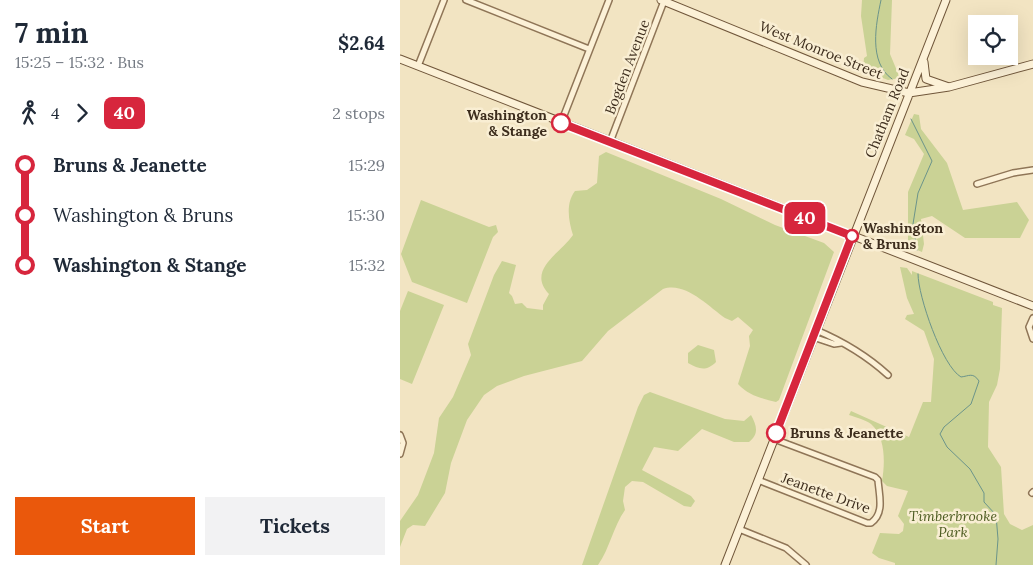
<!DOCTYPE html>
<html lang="en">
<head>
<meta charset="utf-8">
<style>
	:root { --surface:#fff; --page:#f2f2f3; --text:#1f2937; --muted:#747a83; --accent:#ea580c }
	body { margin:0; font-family:Lora,serif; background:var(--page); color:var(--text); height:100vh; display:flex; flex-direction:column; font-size:19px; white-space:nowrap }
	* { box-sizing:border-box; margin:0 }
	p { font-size:16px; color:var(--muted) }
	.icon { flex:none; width:28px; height:28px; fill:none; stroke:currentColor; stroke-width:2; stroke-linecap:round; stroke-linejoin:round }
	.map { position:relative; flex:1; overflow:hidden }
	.sheet { display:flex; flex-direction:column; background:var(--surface); width:400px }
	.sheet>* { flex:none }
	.badge { padding:0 10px; border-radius:8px; font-size:18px; line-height:32px }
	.controls { position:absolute; left:568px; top:15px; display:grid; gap:10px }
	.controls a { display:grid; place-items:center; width:50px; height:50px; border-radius:0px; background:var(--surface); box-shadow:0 5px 20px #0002; font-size:25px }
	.map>.badge { position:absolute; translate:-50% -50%; box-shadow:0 0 0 2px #fff }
	.legs { display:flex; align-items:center; gap:8px; height:55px; padding:0 15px; font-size:16px }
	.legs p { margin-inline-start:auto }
	.headline { display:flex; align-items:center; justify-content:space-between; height:85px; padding:0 15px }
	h1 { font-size:28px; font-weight:700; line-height:38px }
	.button { display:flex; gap:10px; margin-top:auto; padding:10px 15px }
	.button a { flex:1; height:58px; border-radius:0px; background:var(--accent); color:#fff; font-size:20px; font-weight:700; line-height:58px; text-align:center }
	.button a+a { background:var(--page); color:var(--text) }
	ul { padding:0 15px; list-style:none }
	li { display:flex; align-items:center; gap:18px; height:50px; font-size:19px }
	li i { display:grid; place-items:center; width:8px; height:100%; margin:0 6px; background:currentColor }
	li i::after { content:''; width:12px; height:12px; margin:-6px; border:4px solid; border-radius:50%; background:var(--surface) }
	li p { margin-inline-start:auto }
	li:first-child i { background:linear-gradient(#0000 50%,currentColor 0) }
	li:last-child i { background:linear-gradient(currentColor 50%,#0000 0) }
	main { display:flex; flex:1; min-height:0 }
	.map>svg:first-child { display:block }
	.green { fill:#cad295 }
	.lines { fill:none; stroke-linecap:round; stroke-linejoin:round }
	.stream { stroke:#6b948a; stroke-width:1 }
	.street-casing { stroke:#8f7557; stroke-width:8 }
	.secondary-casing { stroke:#70563a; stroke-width:9 }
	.street { stroke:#fcf1d7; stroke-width:5 }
	.secondary { stroke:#fcf1d7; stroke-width:7 }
	.line-1-casing { stroke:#fff; stroke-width:11 }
	.line-1 { stroke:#d7263d; stroke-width:8 }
	.stop-1-dot { fill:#fff; stroke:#d7263d; stroke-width:2.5 }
	.labels { text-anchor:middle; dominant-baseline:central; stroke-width:5; stroke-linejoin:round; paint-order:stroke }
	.street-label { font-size:14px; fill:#3d2d1d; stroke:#f9eed3 }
	.stop-label { font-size:14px; font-weight:bold; fill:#3d2d1d; stroke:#f9eed3; text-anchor:start }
	.park-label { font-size:14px; font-style:italic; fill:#4d5c21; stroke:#f9eed3 }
</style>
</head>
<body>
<main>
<section class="sheet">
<div class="headline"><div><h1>7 min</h1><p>15:25 – 15:32 · Bus</p></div><b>$2.64</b></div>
<div class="legs"><svg class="icon" aria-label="walk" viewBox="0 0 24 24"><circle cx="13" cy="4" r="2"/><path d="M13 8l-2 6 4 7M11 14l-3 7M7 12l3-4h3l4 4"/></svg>4<svg class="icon" aria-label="forward" viewBox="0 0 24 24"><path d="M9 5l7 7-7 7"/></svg><b class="badge" style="background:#d7263d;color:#fff">40</b><p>2 stops</p></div>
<ul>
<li><i style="color:#d7263d"></i><b>Bruns &amp; Jeanette</b><p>15:29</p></li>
<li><i style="color:#d7263d"></i><span>Washington &amp; Bruns</span><p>15:30</p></li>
<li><i style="color:#d7263d"></i><b>Washington &amp; Stange</b><p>15:32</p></li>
</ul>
<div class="button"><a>Start</a><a>Tickets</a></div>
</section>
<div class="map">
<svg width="633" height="565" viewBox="0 0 633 565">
	<rect width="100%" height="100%" fill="#f2e4c2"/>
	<path class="green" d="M 462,0 L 492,0 L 490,54 L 500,78 L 488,80 L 463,70 L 464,58 L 467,56 L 461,16 Z
		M 514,114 L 519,115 L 521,129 L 547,163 L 563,210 L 617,202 L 629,220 L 620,238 L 565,238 L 532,216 L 521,219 L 524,244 L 522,252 L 508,246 L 508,192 L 524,154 L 514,139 L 505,135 Z
		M 206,152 L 321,199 L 375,225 L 424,243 L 434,252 L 379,400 L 376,402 C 361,398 349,396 338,384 L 350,346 L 349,336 L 353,330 L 338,317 L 332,321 L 325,318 C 308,306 285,281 263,289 L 208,331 L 182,361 L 124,376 L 97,386 L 84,395 L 67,420 L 51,463 L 45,493 L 25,526 L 13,525 L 7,529 L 0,547 L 0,521 L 18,495 L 34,453 L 39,418 L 53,397 L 71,355 L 68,344 L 94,275 L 102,261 L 116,265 L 109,293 L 112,296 L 115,304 L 122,303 L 127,308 L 143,310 L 143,305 L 149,294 C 126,270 161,253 173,235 C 169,222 165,204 175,191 L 187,190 L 197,183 L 199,156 Z
		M 21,200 L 89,227 L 96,225 L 98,232 L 93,237 L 67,303 L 12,282 L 1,254 Z
		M 500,267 L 507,268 L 512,275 L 512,271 L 593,302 L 593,305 L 602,308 L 600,369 L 597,385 L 589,402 L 588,447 L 601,467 L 604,514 L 610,524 L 622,530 L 633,525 L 633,565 L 495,565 L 495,563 L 479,558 L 472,553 L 480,533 L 499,534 L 503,531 L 504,524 L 498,516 L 508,491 L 487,486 L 482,481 C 485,464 486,437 471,424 C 466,420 455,417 449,415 L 451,411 L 509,437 L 523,402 L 531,402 L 534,359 L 524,331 L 505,319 L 507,315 L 514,314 L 507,298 Z
		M 8,291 L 44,305 L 12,384 L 0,379 L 0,311 Z
		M 298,345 L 314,350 L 316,362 C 306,372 299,369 288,363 L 288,353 Z
		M 250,392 L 325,419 L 344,421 L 351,415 C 357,426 359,434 349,442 L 334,442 L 302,429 L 278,451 L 254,447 L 242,470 L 291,496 L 295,501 L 291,507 L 284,506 L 243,482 L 232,481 L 225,487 L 223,501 L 225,510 C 213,527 210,548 198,565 L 182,565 L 238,407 L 244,395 Z"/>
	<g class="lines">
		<path class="stream" d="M 481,0 C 476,24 468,62 492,79
			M 511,119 L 532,161 L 518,193 L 513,224 L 517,250
			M 518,274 C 518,296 542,366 561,377 C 569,376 573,372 579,381 L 571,404 L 544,427 L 540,434 L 547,447 L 570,469 L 584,493 L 584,502 L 596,515 L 598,539 L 596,565"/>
		<g class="street-casing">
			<path id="street" d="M 66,0 L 189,49
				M 18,66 L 44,0
				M 161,123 L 209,0
				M 210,142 L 264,1
				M 577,184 L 613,173 L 633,170
				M 633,318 L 629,327 L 633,339
				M 416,330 C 442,341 466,355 488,375
				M 413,337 L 434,344 L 441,343
				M 0,435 L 3,443 L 0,454
				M 358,480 L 467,523 L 471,523 C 485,513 479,495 478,480 L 475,477 L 374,439
				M 632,493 L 633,492
				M 339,529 L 386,548 L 406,565"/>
		</g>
		<g class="secondary-casing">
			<path id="secondary" d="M 261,0 L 462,82 L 509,93 L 549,87 L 633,64
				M 0,59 L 633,306
				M 524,62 L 526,79 L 549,87
				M 325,565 L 546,0"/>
		</g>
		<use href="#street" class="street"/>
		<use href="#secondary" class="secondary"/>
	</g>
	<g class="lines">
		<g class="line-1-casing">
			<path id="line-1" d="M 161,123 L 452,236 L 376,433"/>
		</g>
		<use href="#line-1" class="line-1"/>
	</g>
	<g class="stop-1-dot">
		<circle cx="161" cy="123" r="9"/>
		<circle cx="452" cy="236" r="6"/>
		<circle cx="376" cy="433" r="9"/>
	</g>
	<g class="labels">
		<g class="street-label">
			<text transform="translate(421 50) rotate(22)">West Monroe Street</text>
			<text transform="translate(227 67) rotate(-69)">Bogden Avenue</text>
			<text transform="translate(487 113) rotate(-68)">Chatham Road</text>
			<text transform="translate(426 493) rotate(20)">Jeanette Drive</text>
		</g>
		<g class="stop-label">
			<text x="147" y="115" text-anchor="end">Washington<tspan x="147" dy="16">&amp; Stange</tspan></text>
			<text x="463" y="228">Washington<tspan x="463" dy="16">&amp; Bruns</tspan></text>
			<text x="390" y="433">Bruns &amp; Jeanette</text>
		</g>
		<g class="park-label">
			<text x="553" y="516">Timberbrooke<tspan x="553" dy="16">Park</tspan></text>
		</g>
	</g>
</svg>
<div class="controls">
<a><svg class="icon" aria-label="locate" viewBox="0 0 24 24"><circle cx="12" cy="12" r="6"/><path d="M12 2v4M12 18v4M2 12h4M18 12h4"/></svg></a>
</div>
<b class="badge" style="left:405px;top:218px;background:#d7263d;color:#fff">40</b>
</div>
</main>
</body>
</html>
